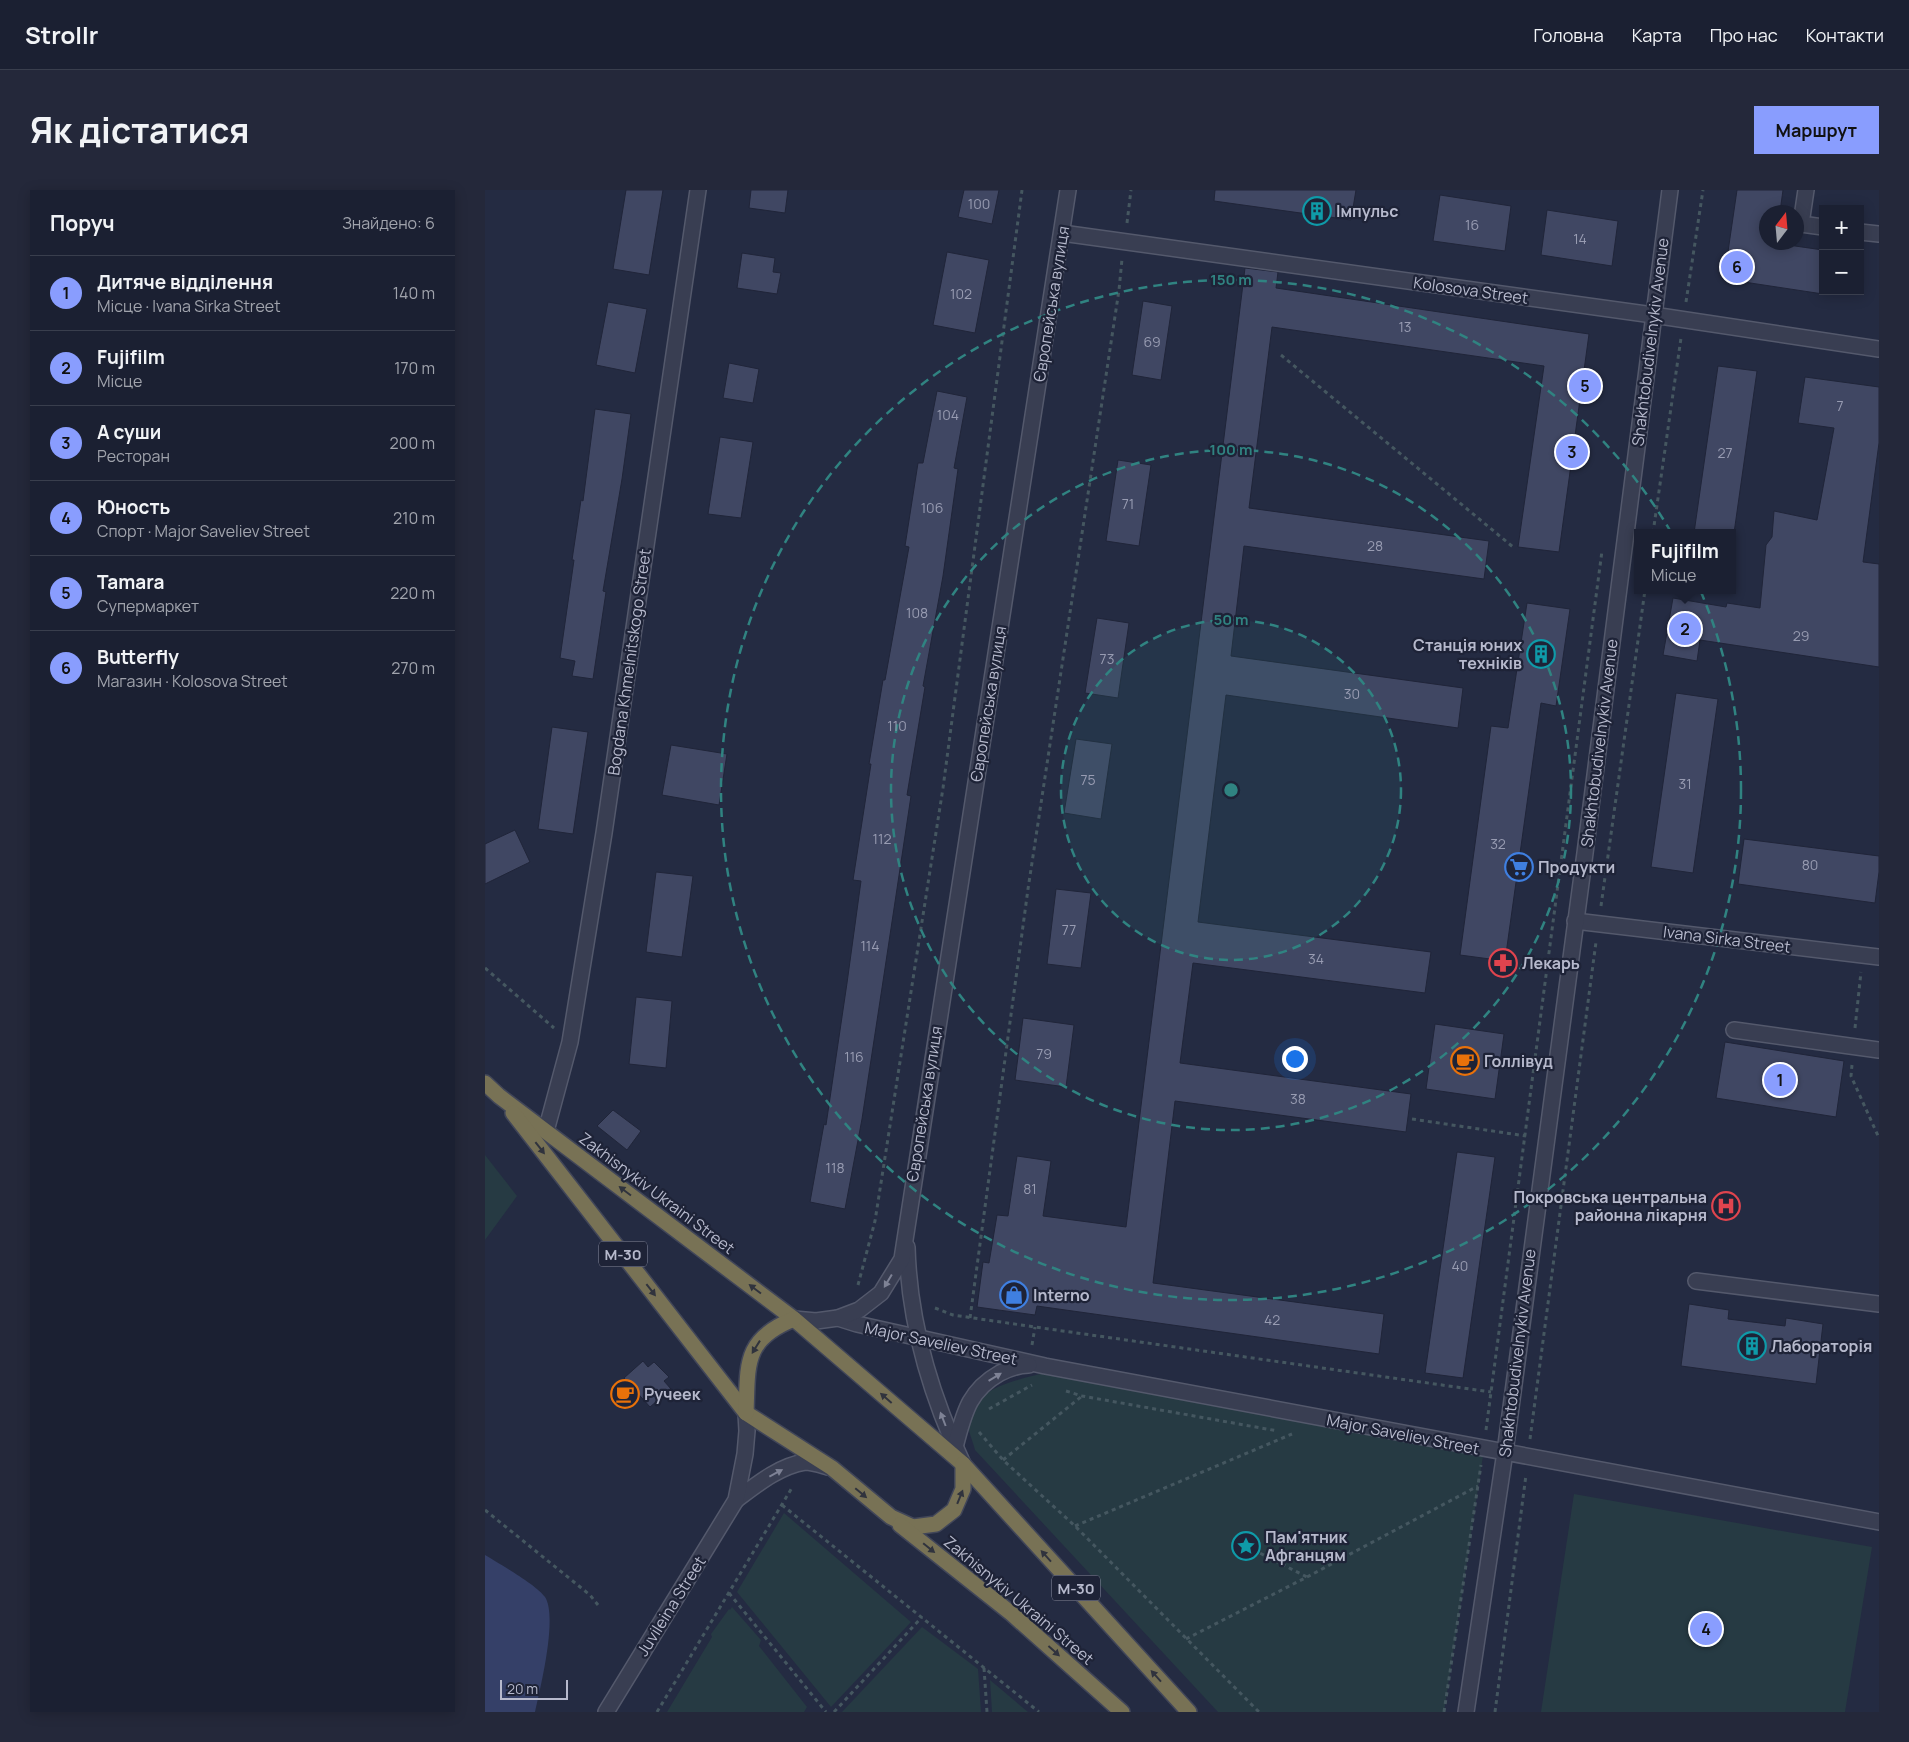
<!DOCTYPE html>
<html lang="uk">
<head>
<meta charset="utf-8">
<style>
	body { margin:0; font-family:Manrope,sans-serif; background:#24283a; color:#f1f3f6 }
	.controls { position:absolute; right:15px; top:15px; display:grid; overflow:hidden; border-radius:0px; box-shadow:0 2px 12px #0003 }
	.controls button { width:45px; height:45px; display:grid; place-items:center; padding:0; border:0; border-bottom:1px solid #393e4d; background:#1b2032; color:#f1f3f6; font:25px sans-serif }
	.compass { position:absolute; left:1274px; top:15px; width:45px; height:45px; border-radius:50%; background:#1b2032; box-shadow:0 2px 12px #0003; rotate:16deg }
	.scale { position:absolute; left:15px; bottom:12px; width:68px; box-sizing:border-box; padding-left:5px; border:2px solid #b6b9cc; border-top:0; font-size:14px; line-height:18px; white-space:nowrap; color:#b6b9cc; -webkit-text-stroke:4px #1e2337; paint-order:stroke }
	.you { position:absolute; left:809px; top:868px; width:18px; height:18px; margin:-12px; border:4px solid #fff; border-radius:50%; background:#1a73e8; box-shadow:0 0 0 8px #1a73e833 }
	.badge { display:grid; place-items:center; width:32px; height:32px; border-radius:50%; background:#899dfe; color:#111; font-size:16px; font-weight:700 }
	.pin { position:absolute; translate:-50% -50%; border:2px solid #fff; box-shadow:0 1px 5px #0006 }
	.popup { position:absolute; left:1149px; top:339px; width:102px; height:65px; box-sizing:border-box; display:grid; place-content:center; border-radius:0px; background:#1b2032; filter:drop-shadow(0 1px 4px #0005); font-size:16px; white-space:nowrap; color:#a0a3ac }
	.popup b { font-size:19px; color:#f1f3f6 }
	.popup::after { content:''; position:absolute; left:50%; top:100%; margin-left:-10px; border:10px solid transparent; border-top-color:#1b2032 }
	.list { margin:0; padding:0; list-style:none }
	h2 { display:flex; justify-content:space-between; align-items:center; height:65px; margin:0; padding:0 20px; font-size:21px }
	h2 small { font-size:16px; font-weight:400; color:#a0a3ac }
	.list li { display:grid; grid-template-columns:32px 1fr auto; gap:15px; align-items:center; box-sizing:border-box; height:75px; padding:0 20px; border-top:1px solid #393e4d }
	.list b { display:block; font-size:19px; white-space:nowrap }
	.list p { margin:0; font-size:16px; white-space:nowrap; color:#a0a3ac }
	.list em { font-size:16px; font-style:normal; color:#a0a3ac }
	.map { position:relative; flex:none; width:1394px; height:1522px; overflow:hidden; border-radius:0px }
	header { display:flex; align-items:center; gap:30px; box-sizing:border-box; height:70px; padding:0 25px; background:#1b2032; border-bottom:1px solid #393e4d }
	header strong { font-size:24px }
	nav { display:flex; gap:28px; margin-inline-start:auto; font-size:18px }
	.intro { display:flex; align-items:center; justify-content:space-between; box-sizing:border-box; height:120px; padding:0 30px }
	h1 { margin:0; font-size:35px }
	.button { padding:12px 22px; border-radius:0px; background:#899dfe; color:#111; font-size:18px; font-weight:700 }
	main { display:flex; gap:30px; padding:0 30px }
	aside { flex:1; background:#1b2032; border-radius:0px; box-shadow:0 2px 12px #0003 }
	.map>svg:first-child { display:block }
	.green { fill:#263a43 }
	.water { fill:#354068 }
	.building { fill:#404763; stroke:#202539 }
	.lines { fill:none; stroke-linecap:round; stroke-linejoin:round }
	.minor-casing { stroke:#54596c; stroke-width:18 }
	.highway-casing { stroke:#414659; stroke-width:18 }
	.path { stroke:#455760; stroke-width:3; stroke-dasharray:4 4; stroke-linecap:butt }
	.minor { stroke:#393e52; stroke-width:15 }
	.highway { stroke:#787255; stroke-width:15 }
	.oneway { fill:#30333d }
	.oneway2 { fill:#7e8295 }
	.ring { fill:none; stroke:#308381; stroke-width:2.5; stroke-dasharray:9 6 }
	.labels { text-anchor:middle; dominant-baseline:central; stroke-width:4.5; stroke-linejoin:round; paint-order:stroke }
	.number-label { font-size:14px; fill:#989cb2 }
	.shield { fill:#1e2337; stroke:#888c9f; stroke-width:1 }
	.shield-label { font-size:15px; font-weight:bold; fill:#b6b9cc }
	.poi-label { font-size:16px; font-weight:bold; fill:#b6b9cc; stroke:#1e2337; text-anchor:start }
	.street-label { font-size:16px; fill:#b6b9cc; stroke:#1e2337 }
	.centre { fill:#308381; stroke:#1e2337; stroke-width:2.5 }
	.ring-label { font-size:15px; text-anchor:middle; font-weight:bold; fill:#308381; stroke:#1e2337; stroke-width:4.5; stroke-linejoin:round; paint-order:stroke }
</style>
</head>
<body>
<header>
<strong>Strollr</strong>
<nav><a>Головна</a><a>Карта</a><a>Про нас</a><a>Контакти</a></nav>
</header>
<div class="intro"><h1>Як дістатися</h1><a class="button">Маршрут</a></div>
<main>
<aside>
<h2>Поруч<small>Знайдено: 6</small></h2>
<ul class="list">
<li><span class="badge">1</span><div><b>Дитяче відділення</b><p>Місце · Ivana Sirka Street</p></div><em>140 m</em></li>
<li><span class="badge">2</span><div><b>Fujifilm</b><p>Місце</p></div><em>170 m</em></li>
<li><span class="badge">3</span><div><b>А суши</b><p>Ресторан</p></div><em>200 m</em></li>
<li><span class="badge">4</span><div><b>Юность</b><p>Спорт · Major Saveliev Street</p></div><em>210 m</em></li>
<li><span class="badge">5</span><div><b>Tamara</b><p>Супермаркет</p></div><em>220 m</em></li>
<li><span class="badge">6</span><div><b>Butterfly</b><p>Магазин · Kolosova Street</p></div><em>270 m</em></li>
</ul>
</aside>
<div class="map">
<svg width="1394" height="1522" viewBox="0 0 1394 1522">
	<rect width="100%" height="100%" fill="#242b42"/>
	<g class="green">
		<polygon points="0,965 32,1006 0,1050"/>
		<path d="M570,1180L999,1259L959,1522H733L490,1260C488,1252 483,1241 483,1233C483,1196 543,1188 570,1180Z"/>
		<polygon points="1089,1304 1387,1357 1360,1522 1056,1522"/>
		<polygon points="299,1323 426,1432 346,1517 252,1402"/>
		<polygon points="247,1417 276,1450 274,1456 322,1517 319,1522 182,1522 227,1447 226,1444 244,1419 245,1420"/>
		<polygon points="437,1437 493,1479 496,1522 357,1522"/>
		<polygon points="505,1490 543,1522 507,1522"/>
	</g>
	<path class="water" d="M0,1365C13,1373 52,1395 60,1407C73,1427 55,1499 50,1522H0Z"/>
	<g class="building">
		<polygon points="141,0 178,0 164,85 128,79"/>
		<polygon points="266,0 303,0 300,23 264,18"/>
		<polygon points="479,0 514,0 507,34 473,27"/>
		<polygon points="730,0 871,0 866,30 729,11"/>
		<polygon points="1252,0 1298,0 1295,22 1282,22 1282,52 1338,60 1338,104 1239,89"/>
		<polygon points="955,5 1026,16 1020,61 948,51"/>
		<polygon points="1062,20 1133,31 1127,76 1056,65"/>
		<polygon points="462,62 504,70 490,143 448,135"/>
		<polygon points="257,63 290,68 288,82 296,83 292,104 252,98"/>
		<polygon points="760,78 793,82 791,98 1104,144 1074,362 1033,357 1059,176 787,137 764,318 1004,351 999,389 759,356 746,466 978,498 973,538 741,505 713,732 946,762 940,803 708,773 695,873 926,904 921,942 690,911 668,1093 899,1124 894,1164 552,1116 550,1125 492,1117 498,1072 504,1073 512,1025 523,1026 532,966 566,971 558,1026 641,1037"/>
		<polygon points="658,111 687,116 676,190 647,185"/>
		<polygon points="123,112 162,119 150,183 111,175"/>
		<polygon points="244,173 274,179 268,213 238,208"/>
		<polygon points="1233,176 1272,181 1249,343 1209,343"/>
		<polygon points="1320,187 1394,197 1394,253 1378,372 1394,374 1394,477 1215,450 1212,471 1178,465 1188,408 1241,417 1242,413 1275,418 1281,355 1287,347 1289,321 1332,330 1349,238 1313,233"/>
		<polygon points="452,201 482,207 469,278 473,279 458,386 438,496 440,497 422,605 426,606 397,798 377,929 360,1019 325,1012 339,934 341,935 362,793 376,691 368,690 386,574 384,574 398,490 400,490 424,357 420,356 433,273 438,273"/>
		<polygon points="110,219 146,224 137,289 118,401 121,402 108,489 87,486 90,471 75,468 89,370 87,370 96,310 98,311"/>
		<polygon points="235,247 268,252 256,328 223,324"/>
		<polygon points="633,270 666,275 654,356 621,351"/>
		<polygon points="1042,413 1085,419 1071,516 1056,513 1020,771 975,765 1006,536 1023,538"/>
		<polygon points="612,428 644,433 633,508 600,503"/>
		<polygon points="1191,503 1233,509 1208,683 1166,677"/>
		<polygon points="67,537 103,542 88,644 53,639"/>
		<polygon points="591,549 627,554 616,629 579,623"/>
		<polygon points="186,555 242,564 234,615 177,605"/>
		<polygon points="30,640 45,672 0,694 0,654"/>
		<polygon points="1259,649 1394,666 1394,682 1390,713 1253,694"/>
		<polygon points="171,682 208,686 197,767 161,762"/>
		<polygon points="571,699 606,703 596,778 562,774"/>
		<polygon points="151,807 187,811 181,878 144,874"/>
		<polygon points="538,828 589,835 581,897 530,890"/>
		<polygon points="950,834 1019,844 1010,909 941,899"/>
		<polygon points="1240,852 1359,871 1351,927 1231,908"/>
		<polygon points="128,920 156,941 142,960 112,936"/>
		<polygon points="972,962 1010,967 978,1188 940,1183"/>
		<polygon points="1204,1114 1244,1120 1243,1129 1300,1136 1301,1128 1338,1134 1331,1194 1196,1176"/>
		<polygon points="158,1171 163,1177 169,1172 184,1187 179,1191 186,1199 165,1217 139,1188"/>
	</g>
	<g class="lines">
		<defs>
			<g id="minor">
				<polyline points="1321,0 1316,34 1338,37"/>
				<polyline points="1375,42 1394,44"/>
				<polyline points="577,43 1168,125 1394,159"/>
				<polyline points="1090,731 1394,767"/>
				<polyline points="1249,840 1394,860"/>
				<polyline points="61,941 85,852 119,643 213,0"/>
				<path d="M422,1057C424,1133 446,1206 478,1274"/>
				<polyline points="1211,1091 1394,1114"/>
				<polyline points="353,1128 372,1134 560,1176 1394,1332"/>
				<polyline points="309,1129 331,1131 353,1128 374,1120 396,1103 417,1069 583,0"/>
				<path d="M470,1257C479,1224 483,1201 515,1183C523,1179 535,1175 544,1175"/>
				<path d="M251,1310C271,1295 294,1276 320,1272C327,1272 336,1275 343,1277"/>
				<polyline points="121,1522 251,1310 260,1264 262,1241 261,1223"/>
				<polyline points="981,1522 1020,1262 1100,663 1185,0"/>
			</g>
			<g id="highway">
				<polyline points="0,893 14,906 309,1129 478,1274 704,1522"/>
				<polyline points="28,923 261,1223 347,1278 406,1327 428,1337 451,1334 469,1320 478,1299 478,1274"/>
				<path d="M261,1223C263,1175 258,1149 309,1129"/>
				<polyline points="415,1335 527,1424 637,1522"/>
			</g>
		</defs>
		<use href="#minor" class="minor-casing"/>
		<use href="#highway" class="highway-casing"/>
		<g class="path">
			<polyline points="642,33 646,0"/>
			<polyline points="1201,112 1218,0"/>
			<polyline points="796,165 1028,357"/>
			<polyline points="1168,343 1196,148"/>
			<polyline points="1116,716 1160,400"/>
			<polyline points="0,778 69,838"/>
			<polyline points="1370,838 1376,782"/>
			<polyline points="1367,875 1366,886 1394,948"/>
			<polyline points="927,929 1041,946"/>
			<polyline points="373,1095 390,1031 458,598 537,0"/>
			<polyline points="450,1118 468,1125 550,1137 1006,1202"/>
			<polyline points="485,1128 543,699 634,100 637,69"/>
			<polyline points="547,1155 550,1137"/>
			<polyline points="581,1201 597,1206 793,1241"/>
			<polyline points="504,1219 547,1195"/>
			<polyline points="1001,1240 1117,361"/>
			<polyline points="494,1242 518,1270 590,1336 774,1522"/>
			<polyline points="1045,1249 1111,752"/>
			<polyline points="518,1270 597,1206"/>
			<polyline points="297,1315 554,1522"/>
			<polyline points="0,1320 105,1405 113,1415"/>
			<polyline points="590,1336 807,1244"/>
			<polyline points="761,1356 822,1387"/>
			<polyline points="244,1403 341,1522"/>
			<polyline points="701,1449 822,1387 993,1296"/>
			<polyline points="499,1478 502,1522"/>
			<polyline points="172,1522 308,1296"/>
			<polyline points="349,1522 437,1427"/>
			<polyline points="959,1522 996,1275"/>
			<polyline points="1010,1522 1041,1285"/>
		</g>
		<use href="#minor" class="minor"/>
		<use href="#highway" class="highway"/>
	</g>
	<defs><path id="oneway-solid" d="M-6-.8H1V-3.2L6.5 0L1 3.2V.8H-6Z" transform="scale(1.25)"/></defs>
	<g class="oneway">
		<use href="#oneway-solid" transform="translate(55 958) rotate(52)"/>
		<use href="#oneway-solid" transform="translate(140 1001) rotate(-143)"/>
		<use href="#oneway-solid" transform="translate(270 1099) rotate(-143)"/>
		<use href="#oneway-solid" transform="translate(166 1100) rotate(52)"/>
		<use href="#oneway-solid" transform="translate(271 1157) rotate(122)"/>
		<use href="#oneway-solid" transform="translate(401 1208) rotate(-139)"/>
		<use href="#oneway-solid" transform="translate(376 1303) rotate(40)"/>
		<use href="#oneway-solid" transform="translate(475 1307) rotate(-68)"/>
		<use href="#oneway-solid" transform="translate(444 1358) rotate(39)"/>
		<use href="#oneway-solid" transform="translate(561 1366) rotate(-132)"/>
		<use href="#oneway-solid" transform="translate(569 1461) rotate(42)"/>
		<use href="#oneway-solid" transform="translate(671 1486) rotate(-132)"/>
	</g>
	<g class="oneway2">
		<use href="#oneway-solid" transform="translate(403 1091) rotate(121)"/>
		<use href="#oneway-solid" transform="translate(510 1187) rotate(-31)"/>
		<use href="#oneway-solid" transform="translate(458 1229) rotate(-111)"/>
		<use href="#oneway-solid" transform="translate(291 1283) rotate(-28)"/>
	</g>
	<circle cx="746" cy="600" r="170" fill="#308381" fill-opacity=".12"/>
	<g class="ring">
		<circle cx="746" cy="600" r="170"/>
		<circle cx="746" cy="600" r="340"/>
		<circle cx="746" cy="600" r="510"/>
	</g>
	<defs>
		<symbol id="building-ring" viewBox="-11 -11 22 22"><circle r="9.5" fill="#1e2337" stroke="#0f9aa8" stroke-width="1.5"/><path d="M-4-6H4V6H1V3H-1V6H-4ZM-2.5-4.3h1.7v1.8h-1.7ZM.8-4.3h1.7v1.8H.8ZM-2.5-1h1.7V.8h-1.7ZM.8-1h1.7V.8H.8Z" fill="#0f9aa8"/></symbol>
		<symbol id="supermarket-ring" viewBox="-11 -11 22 22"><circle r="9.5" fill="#1e2337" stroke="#3f7fe0" stroke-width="1.5"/><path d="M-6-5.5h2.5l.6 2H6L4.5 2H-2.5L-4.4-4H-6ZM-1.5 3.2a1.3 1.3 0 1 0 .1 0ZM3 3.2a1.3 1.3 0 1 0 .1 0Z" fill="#3f7fe0"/></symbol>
		<symbol id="pharmacy-ring" viewBox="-11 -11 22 22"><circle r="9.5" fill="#1e2337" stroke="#e0444e" stroke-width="1.5"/><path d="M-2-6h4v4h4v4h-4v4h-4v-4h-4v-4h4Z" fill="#e0444e"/></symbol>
		<symbol id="cafe-ring" viewBox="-11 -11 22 22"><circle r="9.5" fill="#1e2337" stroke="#e8710a" stroke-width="1.5"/><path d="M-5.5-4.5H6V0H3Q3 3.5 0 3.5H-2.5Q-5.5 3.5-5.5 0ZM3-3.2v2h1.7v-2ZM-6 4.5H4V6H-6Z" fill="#e8710a"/></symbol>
		<symbol id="hospital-ring" viewBox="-11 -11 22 22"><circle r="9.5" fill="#1e2337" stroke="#e0444e" stroke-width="1.5"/><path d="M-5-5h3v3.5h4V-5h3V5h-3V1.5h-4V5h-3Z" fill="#e0444e"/></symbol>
		<symbol id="shop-ring" viewBox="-11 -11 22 22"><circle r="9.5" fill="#1e2337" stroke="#3f7fe0" stroke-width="1.5"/><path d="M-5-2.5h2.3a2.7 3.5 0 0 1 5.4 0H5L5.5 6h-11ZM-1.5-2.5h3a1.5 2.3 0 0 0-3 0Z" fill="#3f7fe0"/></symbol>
		<symbol id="sight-ring" viewBox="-11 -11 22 22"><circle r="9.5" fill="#1e2337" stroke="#0f9aa8" stroke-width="1.5"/><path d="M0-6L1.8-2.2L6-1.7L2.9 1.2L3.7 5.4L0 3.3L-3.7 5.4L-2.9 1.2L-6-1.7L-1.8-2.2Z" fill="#0f9aa8"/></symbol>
	</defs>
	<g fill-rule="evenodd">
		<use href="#building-ring" x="816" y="5" width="32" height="32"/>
		<use href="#building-ring" x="1040" y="448" width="32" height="32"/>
		<use href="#supermarket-ring" x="1018" y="661" width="32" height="32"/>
		<use href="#pharmacy-ring" x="1002" y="757" width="32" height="32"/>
		<use href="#cafe-ring" x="964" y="855" width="32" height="32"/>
		<use href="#hospital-ring" x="1225" y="1000" width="32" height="32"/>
		<use href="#shop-ring" x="513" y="1089" width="32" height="32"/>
		<use href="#building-ring" x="1251" y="1140" width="32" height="32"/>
		<use href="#cafe-ring" x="124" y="1188" width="32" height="32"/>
		<use href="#sight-ring" x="745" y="1340" width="32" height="32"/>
	</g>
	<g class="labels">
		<g class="number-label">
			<text x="494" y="13">100</text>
			<text x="987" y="34">16</text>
			<text x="1095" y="48">14</text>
			<text x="476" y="103">102</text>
			<text x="920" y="136">13</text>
			<text x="667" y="151">69</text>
			<text x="1355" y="215">7</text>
			<text x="463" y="224">104</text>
			<text x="1240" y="262">27</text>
			<text x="643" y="313">71</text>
			<text x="447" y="317">106</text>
			<text x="890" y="355">28</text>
			<text x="432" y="422">108</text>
			<text x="1316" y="445">29</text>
			<text x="622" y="468">73</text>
			<text x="867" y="503">30</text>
			<text x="412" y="535">110</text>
			<text x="603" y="589">75</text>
			<text x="1200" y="593">31</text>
			<text x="397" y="648">112</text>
			<text x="1013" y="653">32</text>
			<text x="1325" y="674">80</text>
			<text x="584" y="739">77</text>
			<text x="385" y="755">114</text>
			<text x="831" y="768">34</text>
			<text x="559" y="863">79</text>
			<text x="369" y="866">116</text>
			<text x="813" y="908">38</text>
			<text x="350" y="977">118</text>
			<text x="545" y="998">81</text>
			<text x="975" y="1075">40</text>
			<text x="787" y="1129">42</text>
		</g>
		<g class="shield">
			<rect x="114" y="1051.5" width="48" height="25" rx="4"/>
			<rect x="567" y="1385.5" width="48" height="25" rx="4"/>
		</g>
		<g class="shield-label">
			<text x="138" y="1064">М-30</text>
			<text x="591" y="1398">М-30</text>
		</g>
		<g class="poi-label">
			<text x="851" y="21">Імпульс</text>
			<text x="1037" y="455" text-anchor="end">Станція юних<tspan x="1037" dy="18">техніків</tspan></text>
			<text x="1053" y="677">Продукти</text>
			<text x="1037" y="773">Лекарь</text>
			<text x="999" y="871">Голлівуд</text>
			<text x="1222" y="1007" text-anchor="end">Покровська центральна<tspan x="1222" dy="18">районна лікарня</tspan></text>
			<text x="548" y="1105">Interno</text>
			<text x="1286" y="1156">Лабораторія</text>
			<text x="159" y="1204">Ручеек</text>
			<text x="780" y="1347">Пам'ятник<tspan x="780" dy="18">Афганцям</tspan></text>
		</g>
		<g class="street-label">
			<text transform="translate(986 100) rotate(8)">Kolosova Street</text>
			<text transform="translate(566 114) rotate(-81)">Європейська вулиця</text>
			<text transform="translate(1165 152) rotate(-83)">Shakhtobudivelnykiv Avenue</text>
			<text transform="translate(144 472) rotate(-82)">Bogdana Khmelnitskogo Street</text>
			<text transform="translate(503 514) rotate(-81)">Європейська вулиця</text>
			<text transform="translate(1114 553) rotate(-83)">Shakhtobudivelnykiv Avenue</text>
			<text transform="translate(1242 749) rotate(7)">Ivana Sirka Street</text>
			<text transform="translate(439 914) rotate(-81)">Європейська вулиця</text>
			<text transform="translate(172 1003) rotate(37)">Zakhisnykiv Ukraini Street</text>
			<text transform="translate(456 1153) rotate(12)">Major Saveliev Street</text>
			<text transform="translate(1032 1163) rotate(-83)">Shakhtobudivelnykiv Avenue</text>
			<text transform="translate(918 1244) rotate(11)">Major Saveliev Street</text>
			<text transform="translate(534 1410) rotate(40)">Zakhisnykiv Ukraini Street</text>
			<text transform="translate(186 1416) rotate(-58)">Juvileina Street</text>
		</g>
	</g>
	<circle cx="746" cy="600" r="8" class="centre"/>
	<g class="ring-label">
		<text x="746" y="95">150 m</text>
		<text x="746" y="265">100 m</text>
		<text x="746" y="435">50 m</text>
	</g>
</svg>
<div class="controls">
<button>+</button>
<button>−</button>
</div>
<svg class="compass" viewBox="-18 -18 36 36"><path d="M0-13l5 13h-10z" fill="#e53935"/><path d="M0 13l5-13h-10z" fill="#a0a3ac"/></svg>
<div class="scale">20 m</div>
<div class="you"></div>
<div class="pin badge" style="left:1295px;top:890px">1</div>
<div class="pin badge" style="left:1200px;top:439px">2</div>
<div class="popup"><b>Fujifilm</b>Місце</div>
<div class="pin badge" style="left:1087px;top:262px">3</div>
<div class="pin badge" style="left:1221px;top:1439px">4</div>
<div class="pin badge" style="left:1100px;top:196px">5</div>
<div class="pin badge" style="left:1252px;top:77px">6</div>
</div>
</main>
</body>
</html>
